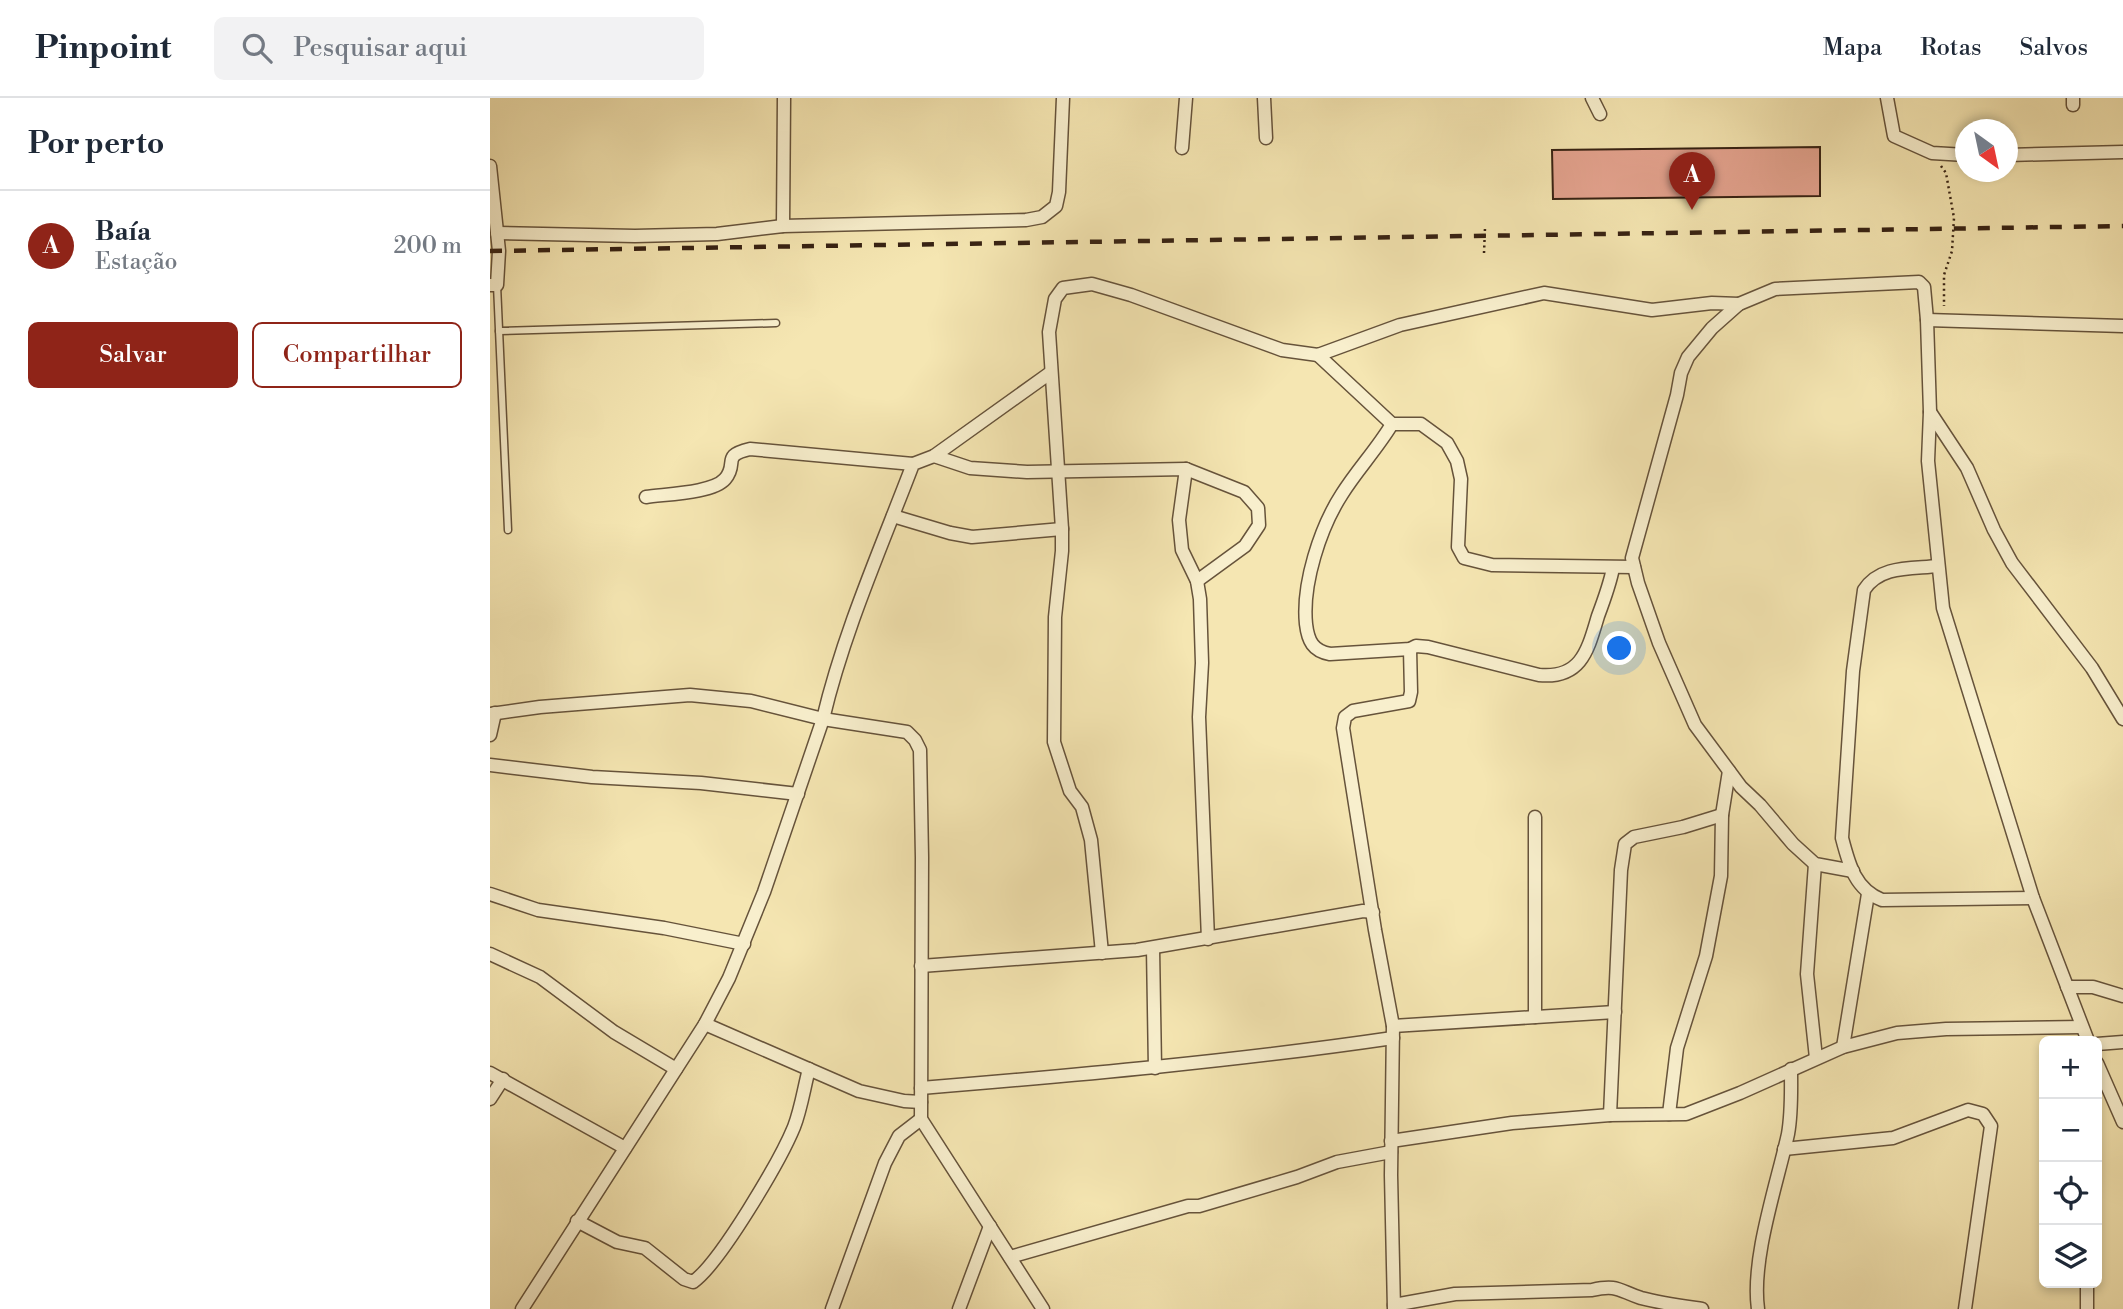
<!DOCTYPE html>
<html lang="pt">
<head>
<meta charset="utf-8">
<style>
	body { margin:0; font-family:"Libre Bodoni",serif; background:#f2f2f3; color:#1f2937 }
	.controls { position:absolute; right:21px; bottom:21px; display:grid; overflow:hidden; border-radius:10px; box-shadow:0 4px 10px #0003 }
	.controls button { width:63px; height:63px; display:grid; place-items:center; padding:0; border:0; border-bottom:2px solid #e0e1e3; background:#fff; color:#1f2937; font:35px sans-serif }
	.compass { position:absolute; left:1465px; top:21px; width:63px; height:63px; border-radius:50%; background:#fff; box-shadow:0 4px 10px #0003; rotate:147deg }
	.you { position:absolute; left:1130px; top:551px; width:24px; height:24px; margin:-18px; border:5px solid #fff; border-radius:50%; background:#1a73e8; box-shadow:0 0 0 10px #1a73e833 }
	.badge { display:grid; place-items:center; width:46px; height:46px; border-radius:50%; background:#8f2418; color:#fff; font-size:23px; font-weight:700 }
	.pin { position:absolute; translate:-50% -58px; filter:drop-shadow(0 2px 4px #0008) }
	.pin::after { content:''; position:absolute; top:37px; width:24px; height:21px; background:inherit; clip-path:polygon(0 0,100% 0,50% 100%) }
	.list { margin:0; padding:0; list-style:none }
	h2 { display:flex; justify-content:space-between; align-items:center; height:91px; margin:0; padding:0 28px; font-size:30px }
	h2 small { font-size:23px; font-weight:400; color:#747a83 }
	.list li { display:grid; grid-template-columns:46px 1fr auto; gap:21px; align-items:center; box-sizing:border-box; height:112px; padding:0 28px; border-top:2px solid #e0e1e3 }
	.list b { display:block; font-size:26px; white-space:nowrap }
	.list p { margin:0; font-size:23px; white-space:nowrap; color:#747a83 }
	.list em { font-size:23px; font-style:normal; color:#747a83 }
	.actions { display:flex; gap:14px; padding:21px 28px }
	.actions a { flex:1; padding:16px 0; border:2px solid #8f2418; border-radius:10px; text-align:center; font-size:24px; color:#8f2418 }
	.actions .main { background:#8f2418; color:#fff }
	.icon { flex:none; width:38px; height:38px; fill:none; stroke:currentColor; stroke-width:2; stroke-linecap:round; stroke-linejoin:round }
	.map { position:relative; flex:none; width:1633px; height:1211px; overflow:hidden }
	header { display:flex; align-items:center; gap:42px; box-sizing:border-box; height:98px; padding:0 35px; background:#fff; border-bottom:2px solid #e0e1e3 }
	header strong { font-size:33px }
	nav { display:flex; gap:38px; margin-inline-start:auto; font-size:24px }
	.search { width:490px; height:63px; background:#f2f2f3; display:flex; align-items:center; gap:18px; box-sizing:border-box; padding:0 24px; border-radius:10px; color:#747a83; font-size:26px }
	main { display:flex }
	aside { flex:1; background:#fff }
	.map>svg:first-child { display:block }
	.building { fill:#e4a38f; stroke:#372213; stroke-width:2 }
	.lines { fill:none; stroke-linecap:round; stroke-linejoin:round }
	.lane-casing { stroke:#66533b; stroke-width:9 }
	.street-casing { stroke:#66533b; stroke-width:15 }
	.path { stroke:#372213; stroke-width:2.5; stroke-dasharray:2 3.5; stroke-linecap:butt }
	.lane { stroke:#f8efcd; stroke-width:6 }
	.street { stroke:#f8efcd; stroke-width:12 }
	.rail { stroke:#372213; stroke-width:4.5; stroke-dasharray:12 12; stroke-linecap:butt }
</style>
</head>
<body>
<header>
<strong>Pinpoint</strong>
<div class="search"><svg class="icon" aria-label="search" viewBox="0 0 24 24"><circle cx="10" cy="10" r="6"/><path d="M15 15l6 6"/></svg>Pesquisar aqui</div>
<nav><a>Mapa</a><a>Rotas</a><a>Salvos</a></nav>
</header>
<main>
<aside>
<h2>Por perto<small></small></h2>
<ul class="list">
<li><span class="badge">A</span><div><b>Baía</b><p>Estação</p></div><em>200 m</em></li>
</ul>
<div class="actions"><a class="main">Salvar</a><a>Compartilhar</a></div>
</aside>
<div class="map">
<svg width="1633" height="1211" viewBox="0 0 1633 1211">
	<rect width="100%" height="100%" fill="#f5e6b2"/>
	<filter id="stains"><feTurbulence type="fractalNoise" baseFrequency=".00286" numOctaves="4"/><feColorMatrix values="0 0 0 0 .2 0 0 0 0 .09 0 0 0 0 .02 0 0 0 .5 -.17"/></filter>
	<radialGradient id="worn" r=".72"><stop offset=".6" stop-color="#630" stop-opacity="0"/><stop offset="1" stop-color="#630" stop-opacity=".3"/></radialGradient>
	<polygon class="building" points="1330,49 1330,98 1063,101 1062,52"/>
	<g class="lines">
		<defs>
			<g id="lane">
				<polyline points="7,187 18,432"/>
				<polyline points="9,233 286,225"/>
			</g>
			<g id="street">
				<polyline points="774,0 776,40"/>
				<polyline points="1102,0 1110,16"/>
				<polyline points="1397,0 1404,38 1442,55 1476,57"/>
				<polyline points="1583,0 1583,7"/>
				<polyline points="692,50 696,0"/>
				<polyline points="1518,57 1633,54"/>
				<polyline points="0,68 9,153 7,187 0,187"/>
				<polyline points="293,128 294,0"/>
				<polyline points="7,135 145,138 227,136 293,128 536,122 552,119 566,108 569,94 573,0"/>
				<polyline points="1437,222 1633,228"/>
				<polyline points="828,257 902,326 931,326 957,345 967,363 971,381 968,449 974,460 1002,467 1144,469"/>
				<polyline points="1440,314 1477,370 1504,432 1522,465 1602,570 1633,621"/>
				<path d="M902,326C887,351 867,372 852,396C830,430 812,486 816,526C818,543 823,553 840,556L920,551L926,548L938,549L1049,577C1092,581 1098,551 1108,518C1114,502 1120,486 1123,470"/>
				<polyline points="444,358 480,370 537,374 696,371 754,394 768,410 769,427 755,448 707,483"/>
				<polyline points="696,371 689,422 692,452 707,483 710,501 712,565 709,619 718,841"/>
				<path d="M156,399C176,396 223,395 235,381C249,365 230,358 260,351L423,366"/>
				<polyline points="403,418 460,435 482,439 572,431"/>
				<path d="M1448,468C1422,471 1390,467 1374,492L1363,573L1352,740C1359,767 1365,791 1392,802L1543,800"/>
				<polyline points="0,616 50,609 200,597 261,603 333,621 417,634 425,642 430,652 432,759 431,1021 553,1211"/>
				<polyline points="0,637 5,615"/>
				<polyline points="0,667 102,679 211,685 308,696"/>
				<polyline points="1325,766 1317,876 1326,960"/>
				<polyline points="1363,773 1325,766 1303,746 1270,707 1251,689 1205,627 1169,545 1148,485 1142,460 1187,297 1191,275 1198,259 1222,230 1249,206 1285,191 1429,184 1434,189 1437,222 1440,314 1438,363 1453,510 1543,800 1598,943"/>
				<polyline points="0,796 48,812 174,830 254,846"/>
				<polyline points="663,850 665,970"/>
				<polyline points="612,855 601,742 592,709 580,693 564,644 565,519 572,453 572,431 559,234 565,201 573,190 602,186 641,197 792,252 828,257 910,227 1054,195 1162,212 1222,205 1249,206"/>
				<polyline points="0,856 50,879 124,934 186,971"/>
				<polyline points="431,868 647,852 873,813 883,814"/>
				<polyline points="1577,889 1603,889 1633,898"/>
				<polyline points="1045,919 1045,719"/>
				<polyline points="215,926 369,993 414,1003 431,1004"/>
				<polyline points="903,928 1125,914"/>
				<polyline points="1607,946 1633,944"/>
				<polyline points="1353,949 1378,796"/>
				<polyline points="1607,965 1633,1024"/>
				<polyline points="0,975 135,1050"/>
				<path d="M431,990C589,977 746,963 903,940"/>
				<polyline points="0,1001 13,981"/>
				<polyline points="1179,1016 1187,950 1216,858 1231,778 1232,717 1239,673"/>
				<polyline points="1120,1017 1131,772 1135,746 1144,739 1193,729 1232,717"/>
				<polyline points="901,1043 1022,1025 1120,1017 1196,1016 1250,995 1353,949 1407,935 1456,931 1592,929"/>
				<polyline points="1294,1051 1403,1040 1478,1012 1493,1016 1501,1028 1475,1211"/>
				<path d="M87,1123L127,1144L155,1150L194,1181L203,1184C230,1165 290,1063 304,1029C311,1011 314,990 319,971"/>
				<polyline points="520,1159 698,1108 709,1108 807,1079 847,1064 901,1054"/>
				<polyline points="1597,1185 1597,1211"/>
				<path d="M904,1207L965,1196L1102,1192C1128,1186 1129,1193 1151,1200C1170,1205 1192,1208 1212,1211"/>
				<path d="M32,1211L215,926L239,880L274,794L333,621C354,533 391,450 423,366L444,358L560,275"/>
				<polyline points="342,1211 395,1065 409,1038 431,1021"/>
				<polyline points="469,1211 500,1128"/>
				<polyline points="904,1211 901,1077 903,928 885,832 853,630 855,619 863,613 919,603 921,594 920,551"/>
				<path d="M1268,1211C1261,1161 1287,1086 1298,1036C1302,1014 1301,992 1301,971"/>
			</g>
		</defs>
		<use href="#lane" class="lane-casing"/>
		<use href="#street" class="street-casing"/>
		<g class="path">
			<polyline points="1451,68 1456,75 1464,120 1462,153 1454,177 1454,208"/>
			<polyline points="994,155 995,130"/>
		</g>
		<use href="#lane" class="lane"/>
		<use href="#street" class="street"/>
		<polyline class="rail" points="0,153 1633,128"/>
	</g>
	<rect width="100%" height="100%" filter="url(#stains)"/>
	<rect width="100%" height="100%" fill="url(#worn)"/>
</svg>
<div class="controls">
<button>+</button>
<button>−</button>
<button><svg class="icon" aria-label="locate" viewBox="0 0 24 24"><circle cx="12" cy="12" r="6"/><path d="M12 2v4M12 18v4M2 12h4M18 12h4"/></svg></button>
<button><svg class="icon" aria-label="layers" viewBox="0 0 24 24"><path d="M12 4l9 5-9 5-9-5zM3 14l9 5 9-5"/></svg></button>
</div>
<svg class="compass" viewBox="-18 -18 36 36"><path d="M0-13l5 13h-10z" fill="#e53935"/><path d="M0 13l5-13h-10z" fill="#747a83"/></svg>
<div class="you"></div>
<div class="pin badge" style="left:1202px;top:112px">A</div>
</div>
</main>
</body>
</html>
